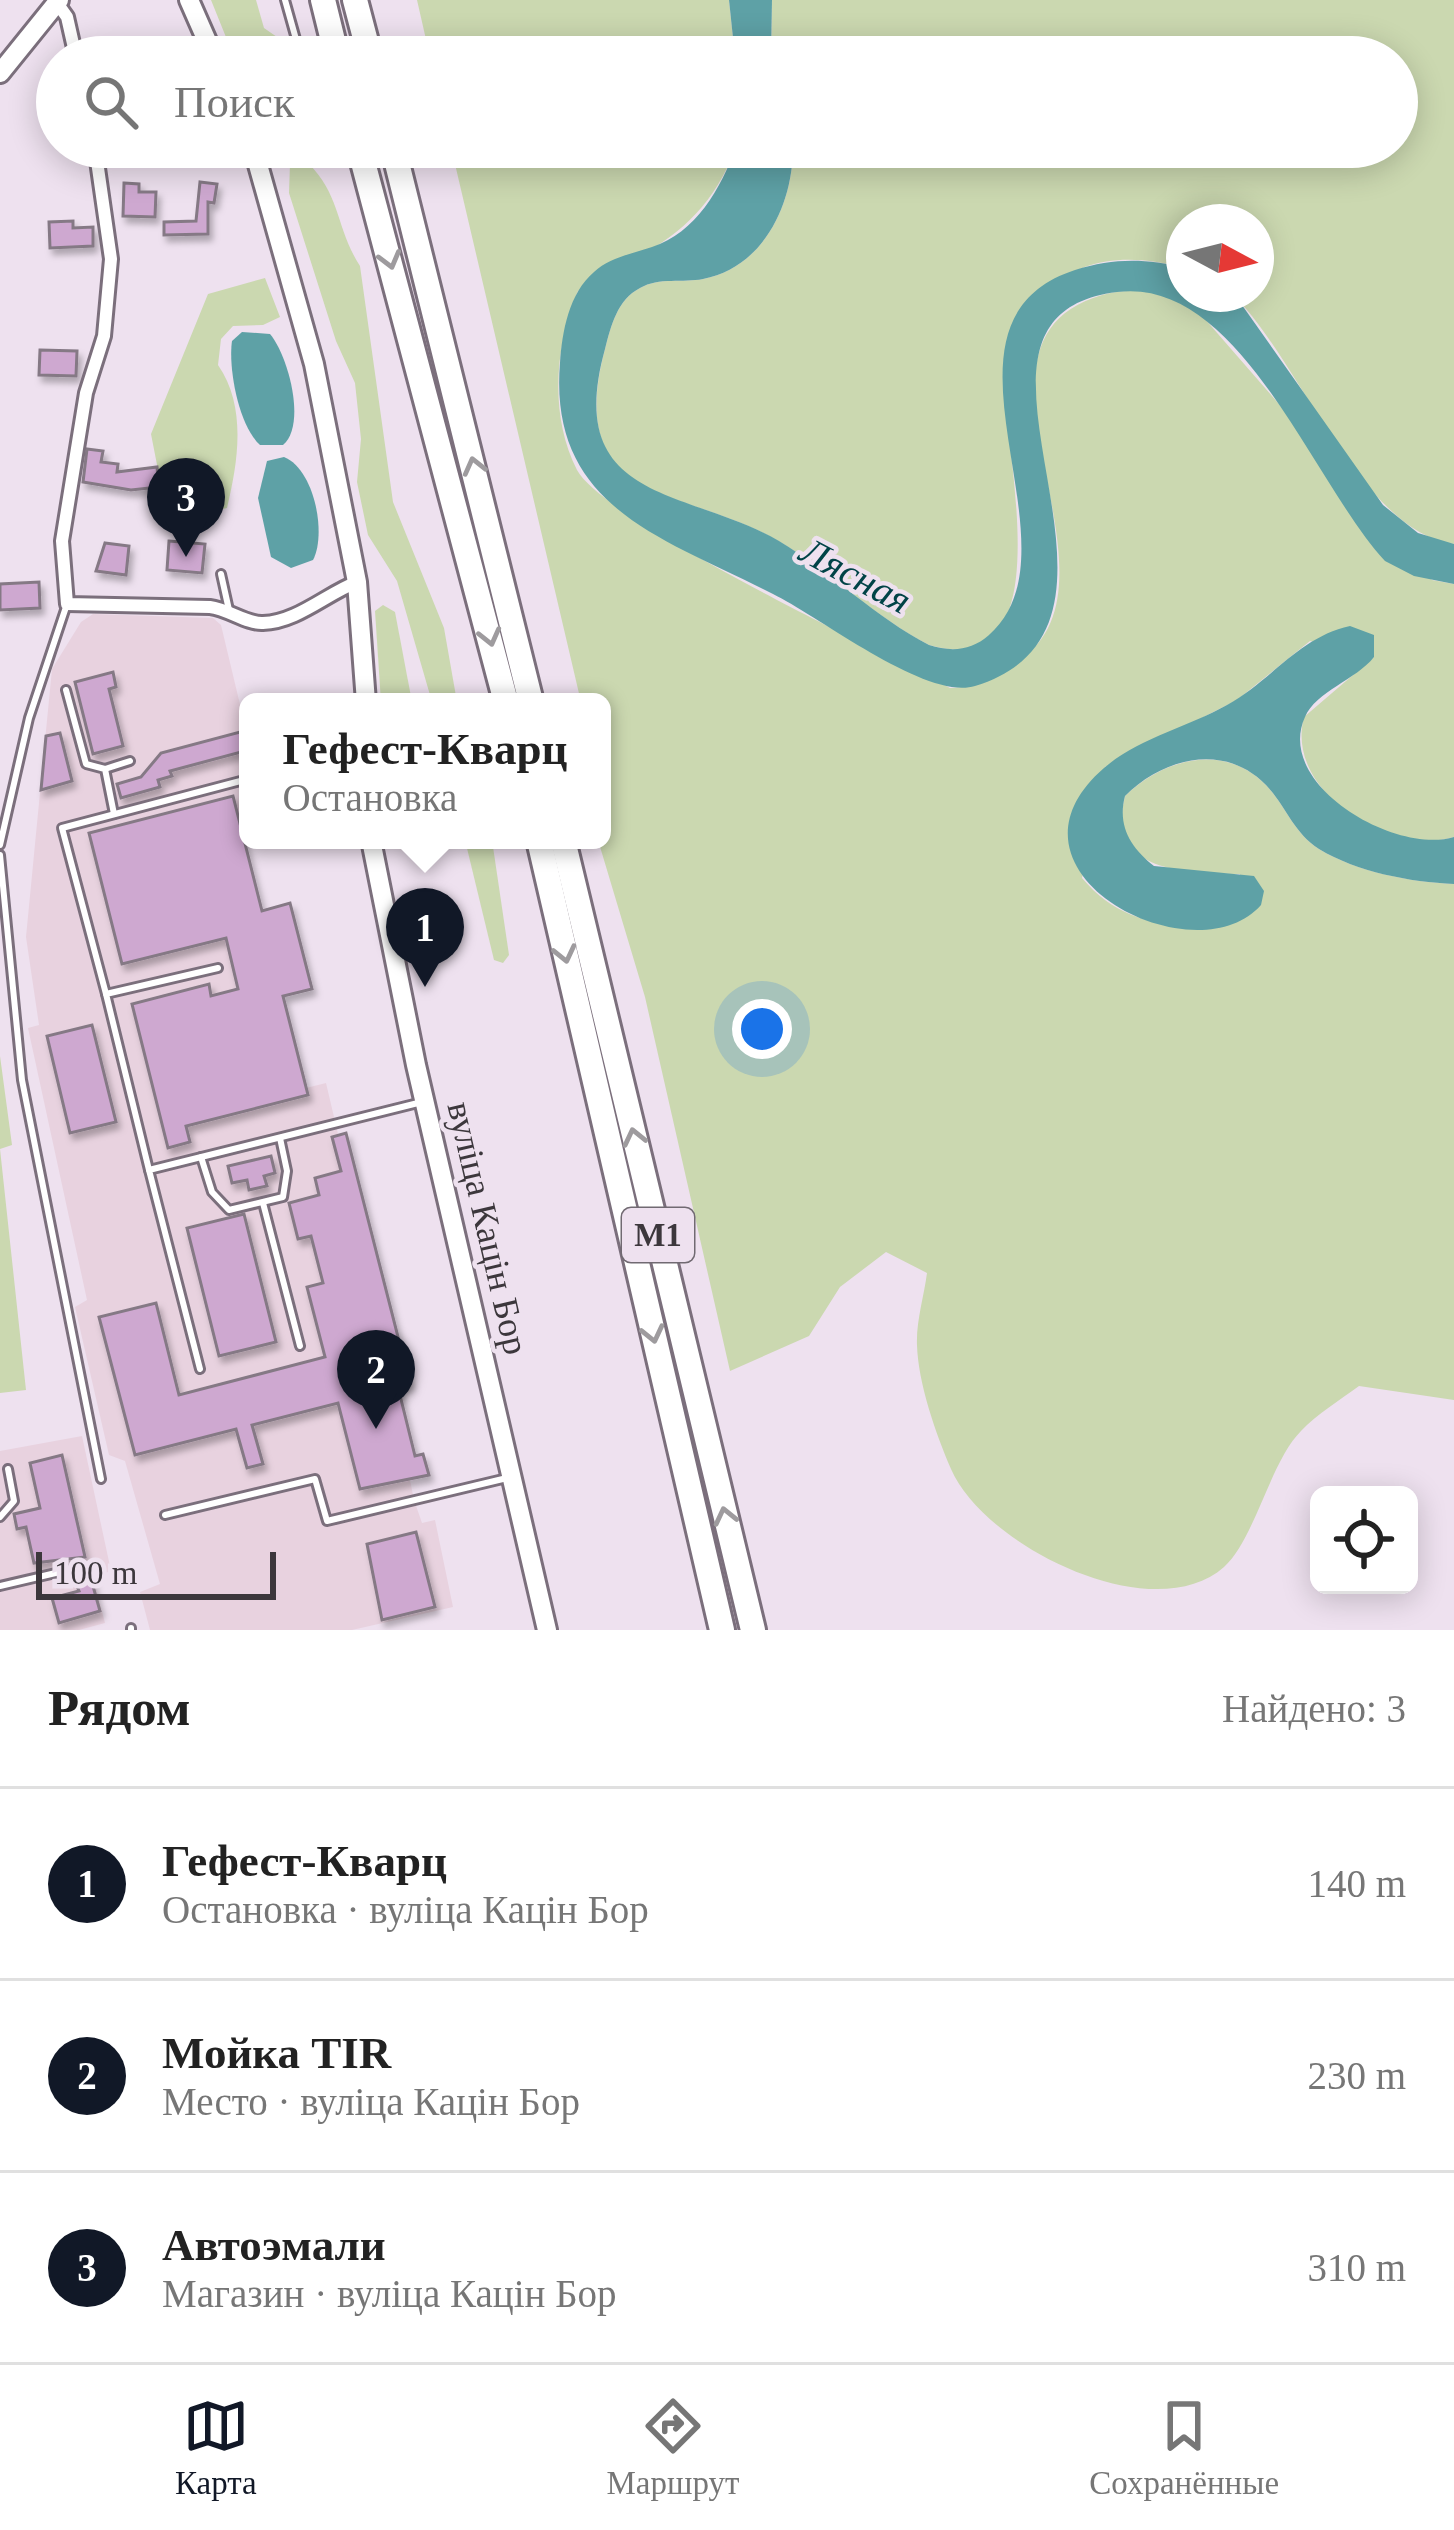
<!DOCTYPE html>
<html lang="ru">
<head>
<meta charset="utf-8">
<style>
	body { margin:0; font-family:"Times New Roman",serif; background:#f2f2f2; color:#222 }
	.controls { position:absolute; right:36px; bottom:36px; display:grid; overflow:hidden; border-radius:18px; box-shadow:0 6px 30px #0003 }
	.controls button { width:108px; height:108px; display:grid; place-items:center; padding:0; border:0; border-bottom:3px solid #e0e0e0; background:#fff; color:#222; font:60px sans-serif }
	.compass { position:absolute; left:1166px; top:204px; width:108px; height:108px; border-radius:50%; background:#fff; box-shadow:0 6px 30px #0003; rotate:97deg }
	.scale { position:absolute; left:36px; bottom:30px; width:240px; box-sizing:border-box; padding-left:12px; border:6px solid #3c373c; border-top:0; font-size:33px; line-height:42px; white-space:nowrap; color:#3c373c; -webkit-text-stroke:9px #eee1ef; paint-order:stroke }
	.you { position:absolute; left:762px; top:1029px; width:42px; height:42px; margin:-30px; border:9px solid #fff; border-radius:50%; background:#1a73e8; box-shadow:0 0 0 18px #1a73e833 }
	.badge { display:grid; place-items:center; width:78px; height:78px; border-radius:50%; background:#111827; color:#fff; font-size:39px; font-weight:700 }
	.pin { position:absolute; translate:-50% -99px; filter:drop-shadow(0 3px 6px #0008) }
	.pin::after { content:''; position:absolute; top:63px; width:42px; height:36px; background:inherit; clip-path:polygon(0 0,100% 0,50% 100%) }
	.popup { position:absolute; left:239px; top:693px; width:372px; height:156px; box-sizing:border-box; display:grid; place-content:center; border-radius:18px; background:#fff; filter:drop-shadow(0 3px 9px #0005); font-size:39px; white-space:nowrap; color:#767676 }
	.popup b { font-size:45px; color:#222 }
	.popup::after { content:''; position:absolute; left:50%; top:100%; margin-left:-24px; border:24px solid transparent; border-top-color:#fff }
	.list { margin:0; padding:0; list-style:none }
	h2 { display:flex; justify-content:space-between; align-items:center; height:156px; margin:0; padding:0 48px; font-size:51px }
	h2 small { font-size:39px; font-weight:400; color:#767676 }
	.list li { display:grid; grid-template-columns:78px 1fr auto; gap:36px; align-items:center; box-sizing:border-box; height:192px; padding:0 48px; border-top:3px solid #e0e0e0 }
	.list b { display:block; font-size:45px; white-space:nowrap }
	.list p { margin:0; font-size:39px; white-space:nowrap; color:#767676 }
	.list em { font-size:39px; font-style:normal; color:#767676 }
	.icon { flex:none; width:66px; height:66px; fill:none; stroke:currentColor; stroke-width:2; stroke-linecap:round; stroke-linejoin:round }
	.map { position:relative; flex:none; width:1454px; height:1630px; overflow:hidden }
	.search { position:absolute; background:#fff; box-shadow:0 6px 30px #0003; left:36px; right:36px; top:36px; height:132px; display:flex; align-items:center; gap:30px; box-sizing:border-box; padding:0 42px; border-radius:66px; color:#767676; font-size:45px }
	.sheet { height:732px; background:#fff }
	nav { display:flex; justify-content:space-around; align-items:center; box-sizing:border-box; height:168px; border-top:3px solid #e0e0e0; background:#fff; font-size:33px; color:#767676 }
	nav a { display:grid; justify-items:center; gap:6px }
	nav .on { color:#111827 }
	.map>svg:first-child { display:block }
	.industrial { fill:#e8d2df }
	.green { fill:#cbd8b0 }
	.water { fill:#5ea1a6 }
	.building { fill:#cea8d0; stroke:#857985; stroke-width:3; filter:url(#shadow) }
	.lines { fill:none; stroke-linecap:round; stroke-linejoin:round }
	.lane-casing { stroke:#7b6f7c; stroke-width:12 }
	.street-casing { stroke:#7b6f7c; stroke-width:18 }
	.secondary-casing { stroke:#7b6f7c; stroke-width:24 }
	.highway-casing { stroke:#7b6f7c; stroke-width:30 }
	.lane { stroke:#fff; stroke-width:6 }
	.street { stroke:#fff; stroke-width:12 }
	.secondary { stroke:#fff; stroke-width:18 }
	.highway { stroke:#fff; stroke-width:24 }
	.oneway { stroke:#9e9b9e }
	.labels { text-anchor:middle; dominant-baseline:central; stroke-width:9; stroke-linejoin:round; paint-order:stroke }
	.shield { fill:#eee1ef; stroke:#716a72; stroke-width:3 }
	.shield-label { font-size:33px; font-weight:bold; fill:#3c373c }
	.street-label { font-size:36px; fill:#3c373c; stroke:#eee1ef }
	.water-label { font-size:39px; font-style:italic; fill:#004347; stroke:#eee1ef }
</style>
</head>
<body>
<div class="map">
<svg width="1454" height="1630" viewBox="0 0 1454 1630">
	<defs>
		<filter id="shadow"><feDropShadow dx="3.5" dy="6" stdDeviation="3" flood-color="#0004"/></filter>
	</defs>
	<rect width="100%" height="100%" fill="#eee1ef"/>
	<g class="industrial">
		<polygon points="93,614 213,618 221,625 248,738 248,811 238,814 306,1088 326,1083 338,1134 346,1133 410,1384 398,1388 415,1456 423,1454 429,1475 410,1480 414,1500 422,1523 435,1520 453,1607 352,1630 150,1630 140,1592 160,1584 125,1461 109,1455 75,1307 87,1300 28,1028 39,1025 26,937 52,669 81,622"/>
		<polygon points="82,1436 111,1571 93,1577 105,1623 79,1630 0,1630 0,1451"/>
	</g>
	<g class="green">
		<polygon points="211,0 256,0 264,28 277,37 288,57 234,57"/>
		<polygon points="417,0 729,0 735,57 430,57"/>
		<path d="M772,0H1454V544C1361,533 1298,356 1232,294H1256V222H1184V268C1137,255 1082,254 1048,292C1032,310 1010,327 1005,351C992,414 1077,688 929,645C872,616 827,567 771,537C679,487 564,503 605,349C611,326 617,300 640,288C659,277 683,283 703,279C764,267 793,204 793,147H1397V57H771Z"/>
		<path d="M451,147H736C705,230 651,250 578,291C555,345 549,415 577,470C604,521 882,652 950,688C977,687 994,677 1017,662C1138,584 946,351 1093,298C1130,284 1165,291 1198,311L1432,580L1454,584V837C1390,857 1284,791 1304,717L1374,657L1310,641L1237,700L1105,767L1082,878C1125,929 1180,930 1241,919L1240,874C1189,873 1105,874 1125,796C1163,759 1224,742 1266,785C1286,806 1293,832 1319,849C1357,872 1411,882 1454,884V1400L1359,1386C1340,1400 1317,1414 1301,1431C1270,1462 1255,1539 1224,1567C1153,1630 984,1546 951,1469C936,1434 918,1383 917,1345C916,1322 924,1296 927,1273L886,1252L840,1287L809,1336L730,1371L645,997L598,840H602V702H581Z"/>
		<path d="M290,164H309C341,196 336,229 360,266L393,502L444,628L457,702H432L397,581L368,535L357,482L361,439L355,383L336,341L289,193Z"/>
		<path d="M265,278L280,317L263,325L233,326L221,339L218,365C247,407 238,462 227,508L168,521L151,434L208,294Z"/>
		<polygon points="383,605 395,612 412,702 381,702 375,611"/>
		<polygon points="465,840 492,840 509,955 503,963 494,960"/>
		<polygon points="0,1056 12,1145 0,1149 26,1390 0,1393"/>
	</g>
	<g class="water">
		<polygon points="729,0 772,0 771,57 735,57"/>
		<path d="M736,147H793C793,204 764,267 703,279C683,283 659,277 640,288C617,300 611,326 605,349C562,504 688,488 779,541C831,572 875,617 929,645C951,652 971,651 989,635C1088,548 913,323 1075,270C1113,258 1146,258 1184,268V294L1237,298L1383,505L1418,533L1454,544V584L1414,576L1385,561C1313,484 1240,276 1117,292C916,317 1178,623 975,686C927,701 820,617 773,594C665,538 548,509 560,363C562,332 569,293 594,272C610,257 632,254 652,247C696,233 721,188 736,147Z"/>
		<path d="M242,332L270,334C288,355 307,425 283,445H260C239,426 228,369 232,341Z"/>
		<path d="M284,457C314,469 327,533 313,560L291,568L271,557L258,498L267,461Z"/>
		<path d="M1350,626L1374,635V657C1356,680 1316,691 1305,717C1274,785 1396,855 1454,837V884C1410,882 1357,872 1319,849C1293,832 1286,806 1266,785C1224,742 1163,758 1125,796C1117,826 1131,848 1154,866L1254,876L1264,891L1261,905C1195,980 984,872 1104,768C1139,738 1188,727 1227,705C1271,681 1299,637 1350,626Z"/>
	</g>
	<g class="building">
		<polygon points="200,182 217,184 214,203 208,202 208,234 164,235 164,222 196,221"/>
		<polygon points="124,183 139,184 139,192 156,192 155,217 123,216"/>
		<polygon points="73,221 73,228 93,227 93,246 50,248 49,222"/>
		<polygon points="40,350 77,351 76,376 39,375"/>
		<polygon points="87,449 103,451 101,462 118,464 117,472 157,467 159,487 131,490 83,482"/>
		<polygon points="169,541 205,544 202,573 167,570"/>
		<polygon points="105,543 129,546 126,575 96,571"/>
		<polygon points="39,582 40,608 0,610 0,584"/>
		<polygon points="113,672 116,687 109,689 123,746 93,754 75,682"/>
		<polygon points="240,732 245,751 170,771 172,776 158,780 160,787 121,798 117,784 141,777 161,753"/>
		<polygon points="60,733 72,781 41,790 46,736"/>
		<polygon points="233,796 262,911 290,903 312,989 283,996 308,1095 186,1126 190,1142 168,1148 132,1004 209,984 211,996 238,989 226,938 122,964 89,833"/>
		<polygon points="92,1025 116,1122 70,1133 47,1036"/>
		<polygon points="346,1133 410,1384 398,1387 415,1456 423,1454 429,1475 360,1489 338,1403 252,1425 263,1464 247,1468 236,1429 135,1455 99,1317 156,1303 179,1395 325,1357 307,1287 323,1283 311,1236 298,1239 289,1203 319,1195 315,1178 341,1171 332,1137"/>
		<polygon points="271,1156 275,1173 264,1176 267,1186 249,1190 247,1180 232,1183 228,1166"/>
		<polygon points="244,1214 276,1342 219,1356 187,1228"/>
		<polygon points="62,1455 85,1557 34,1563 26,1527 17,1529 14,1514 40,1508 30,1463"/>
		<polygon points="416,1532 435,1607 382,1620 367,1544"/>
		<polygon points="91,1579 100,1611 59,1623 52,1598 79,1591 76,1584"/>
	</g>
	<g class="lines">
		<defs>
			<g id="lane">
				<polyline points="285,0 301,57"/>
				<polyline points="221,574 229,610"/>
				<polyline points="66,690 86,764 105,769 114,814"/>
				<polyline points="105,769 130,761"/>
				<polyline points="0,845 29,718 67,604"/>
				<polyline points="0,855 22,1080 101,1479"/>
				<polyline points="106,994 62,828 248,779"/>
				<polyline points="201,1157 212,1192 229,1210 283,1197 287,1171 280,1138"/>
				<polyline points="149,1170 106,994 218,968"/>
				<polyline points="263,1203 300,1346"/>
				<polyline points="200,1369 149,1170 422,1102"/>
				<polyline points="165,1515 315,1479 327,1521 507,1478"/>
				<polyline points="0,1517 14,1501 8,1469"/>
				<polyline points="0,1586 77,1568"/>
				<polyline points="131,1628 131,1630"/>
			</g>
			<g id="street">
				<polyline points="55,0 67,17 76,57"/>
				<path d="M95,147L111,259L104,336L86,393L62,541L67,604L210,607C228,609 247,624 263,623C297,622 326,594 357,582"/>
			</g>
			<g id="secondary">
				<polyline points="189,0 214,57"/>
				<polyline points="0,73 59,0"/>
				<polyline points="253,147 314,364 357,582 366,702"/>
				<polyline points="371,840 416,1065 547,1630"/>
			</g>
			<g id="highway">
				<polyline points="323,0 337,57"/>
				<polyline points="355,0 370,57"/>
				<polyline points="359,147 506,702"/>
				<polyline points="393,147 531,702"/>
				<polyline points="539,840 722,1630"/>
				<polyline points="563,840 753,1630"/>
			</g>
		</defs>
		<use href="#lane" class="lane-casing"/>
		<use href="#street" class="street-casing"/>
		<use href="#secondary" class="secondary-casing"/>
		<use href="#highway" class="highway-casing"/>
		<use href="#lane" class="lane"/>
		<use href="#street" class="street"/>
		<use href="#secondary" class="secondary"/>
		<use href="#highway" class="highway"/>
	</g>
	<defs><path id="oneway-chevron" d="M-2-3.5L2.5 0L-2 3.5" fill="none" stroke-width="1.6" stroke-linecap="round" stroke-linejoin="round" transform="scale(3)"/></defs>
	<g class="oneway">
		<use href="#oneway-chevron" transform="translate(390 260) rotate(75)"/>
		<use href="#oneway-chevron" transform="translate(474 466) rotate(-104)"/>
		<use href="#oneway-chevron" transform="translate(490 637) rotate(76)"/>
		<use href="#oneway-chevron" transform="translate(565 954) rotate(77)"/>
		<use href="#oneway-chevron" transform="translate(634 1137) rotate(-103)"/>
		<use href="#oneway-chevron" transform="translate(653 1334) rotate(77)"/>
		<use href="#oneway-chevron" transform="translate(725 1516) rotate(-103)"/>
	</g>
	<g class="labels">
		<rect class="shield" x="622" y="1208" width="72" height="54" rx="9"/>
		<g class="shield-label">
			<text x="658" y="1235">М1</text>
		</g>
		<g class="street-label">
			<text transform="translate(488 1228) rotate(77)">вуліца Кацін Бор</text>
		</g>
		<g class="water-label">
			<text transform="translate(856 575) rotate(28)">Лясная</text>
		</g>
	</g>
</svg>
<div class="controls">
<button><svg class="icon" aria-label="locate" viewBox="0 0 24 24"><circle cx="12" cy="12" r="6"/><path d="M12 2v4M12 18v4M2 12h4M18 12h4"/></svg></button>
</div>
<svg class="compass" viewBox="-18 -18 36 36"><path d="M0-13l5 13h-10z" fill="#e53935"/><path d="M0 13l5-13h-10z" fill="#767676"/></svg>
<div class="scale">100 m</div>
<div class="you"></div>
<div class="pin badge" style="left:425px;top:987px">1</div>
<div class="popup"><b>Гефест-Кварц</b>Остановка</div>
<div class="pin badge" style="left:376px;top:1429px">2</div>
<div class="pin badge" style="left:186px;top:557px">3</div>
<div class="search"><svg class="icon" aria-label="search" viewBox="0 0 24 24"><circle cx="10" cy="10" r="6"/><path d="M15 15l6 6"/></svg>Поиск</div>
</div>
<section class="sheet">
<h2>Рядом<small>Найдено: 3</small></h2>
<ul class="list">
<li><span class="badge">1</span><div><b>Гефест-Кварц</b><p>Остановка · вуліца Кацін Бор</p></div><em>140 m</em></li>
<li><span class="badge">2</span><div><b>Мойка TIR</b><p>Место · вуліца Кацін Бор</p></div><em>230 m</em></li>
<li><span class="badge">3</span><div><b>Автоэмали</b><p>Магазин · вуліца Кацін Бор</p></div><em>310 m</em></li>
</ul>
</section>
<nav>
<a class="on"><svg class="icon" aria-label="map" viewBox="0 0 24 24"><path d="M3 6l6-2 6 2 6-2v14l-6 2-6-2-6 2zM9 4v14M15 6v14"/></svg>Карта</a>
<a><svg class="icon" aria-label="directions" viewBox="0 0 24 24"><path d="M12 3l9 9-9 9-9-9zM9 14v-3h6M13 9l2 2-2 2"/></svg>Маршрут</a>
<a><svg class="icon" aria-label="saved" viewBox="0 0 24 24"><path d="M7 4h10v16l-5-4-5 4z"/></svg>Сохранённые</a>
</nav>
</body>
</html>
